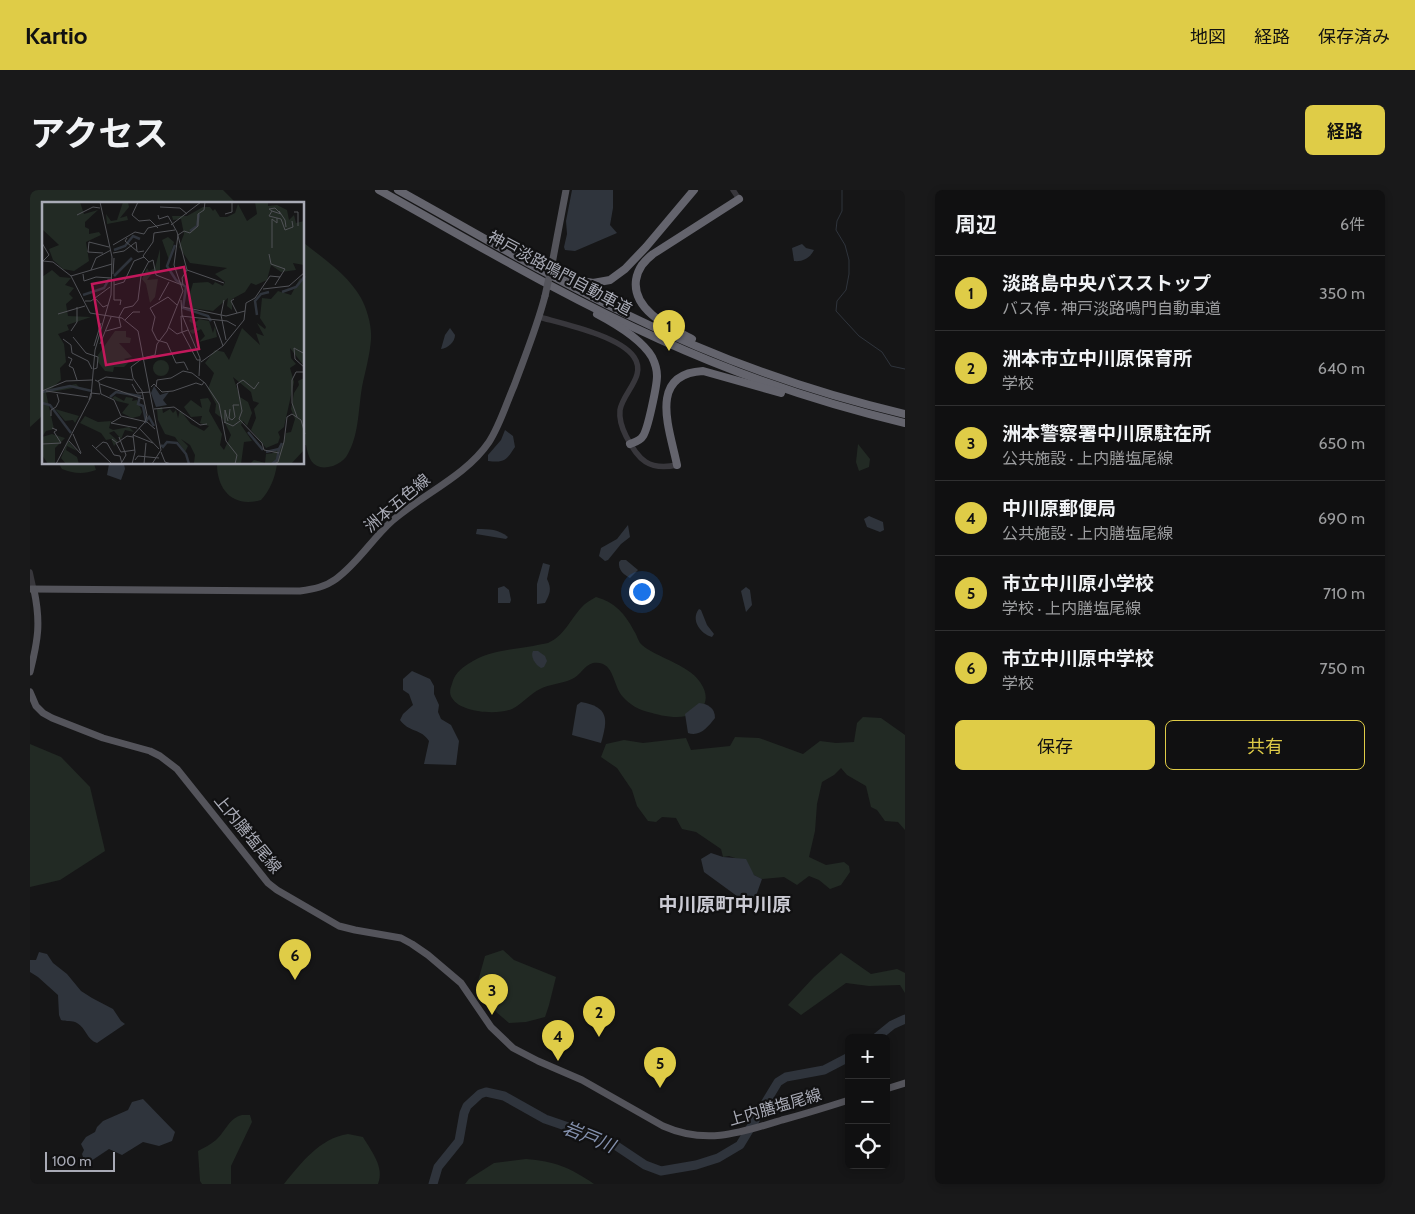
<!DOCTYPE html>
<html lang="ja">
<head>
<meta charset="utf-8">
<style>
	body { margin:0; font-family:Cabin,"Noto Sans JP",sans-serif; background:#19191a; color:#f1f3f6 }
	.controls { position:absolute; right:15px; bottom:15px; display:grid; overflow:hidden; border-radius:8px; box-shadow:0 2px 8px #0003 }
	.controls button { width:45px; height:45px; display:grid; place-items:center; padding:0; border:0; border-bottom:1px solid #303031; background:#101011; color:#f1f3f6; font:25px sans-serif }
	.scale { position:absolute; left:15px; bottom:12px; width:70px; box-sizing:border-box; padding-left:5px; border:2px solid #a9abb6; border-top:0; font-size:14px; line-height:18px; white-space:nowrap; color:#a9abb6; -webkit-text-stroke:4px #111112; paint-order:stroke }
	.you { position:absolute; left:611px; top:401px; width:18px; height:18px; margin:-12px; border:4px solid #fff; border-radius:50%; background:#1a73e8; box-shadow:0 0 0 8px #1a73e833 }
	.badge { display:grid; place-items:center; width:32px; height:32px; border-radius:50%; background:#dfcc47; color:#111; font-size:16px; font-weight:700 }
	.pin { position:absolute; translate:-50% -41px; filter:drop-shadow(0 1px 2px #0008) }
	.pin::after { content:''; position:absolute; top:26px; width:18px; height:15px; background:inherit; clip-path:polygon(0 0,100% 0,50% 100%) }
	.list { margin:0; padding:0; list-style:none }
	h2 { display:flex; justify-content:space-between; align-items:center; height:65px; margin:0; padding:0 20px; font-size:21px }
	h2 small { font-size:16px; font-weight:400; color:#9c9d9f }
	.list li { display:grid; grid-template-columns:32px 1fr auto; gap:15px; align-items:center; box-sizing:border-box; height:75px; padding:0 20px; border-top:1px solid #303031 }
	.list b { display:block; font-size:19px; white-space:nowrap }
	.list p { margin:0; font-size:16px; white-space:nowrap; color:#9c9d9f }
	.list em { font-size:16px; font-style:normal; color:#9c9d9f }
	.actions { display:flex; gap:10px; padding:15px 20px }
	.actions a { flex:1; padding:11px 0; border:1px solid #dfcc47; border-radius:8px; text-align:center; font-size:18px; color:#dfcc47 }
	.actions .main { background:#dfcc47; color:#111 }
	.icon { flex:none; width:28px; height:28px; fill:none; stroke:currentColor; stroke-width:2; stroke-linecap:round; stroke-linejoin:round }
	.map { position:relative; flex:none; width:875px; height:994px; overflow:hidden; border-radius:8px }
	header { display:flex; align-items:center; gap:30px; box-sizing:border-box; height:70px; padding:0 25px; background:#dfcc47; color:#111 }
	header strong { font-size:24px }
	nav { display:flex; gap:28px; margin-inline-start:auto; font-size:18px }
	.intro { display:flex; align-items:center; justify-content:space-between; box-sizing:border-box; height:120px; padding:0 30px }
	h1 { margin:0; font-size:35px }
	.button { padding:12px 22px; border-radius:8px; background:#dfcc47; color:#111; font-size:18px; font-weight:700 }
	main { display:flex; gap:30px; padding:0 30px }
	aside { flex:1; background:#101011; border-radius:8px; box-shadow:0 2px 8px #0003 }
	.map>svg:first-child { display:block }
	.green { fill:#222a24 }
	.water { fill:#2f343c }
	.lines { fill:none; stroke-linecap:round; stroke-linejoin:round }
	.stream { stroke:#2f343c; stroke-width:1 }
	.river { stroke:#2f343c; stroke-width:9 }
	.minor { stroke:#38373c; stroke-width:5.5 }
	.major { stroke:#54545b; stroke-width:7 }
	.highway { stroke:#64646d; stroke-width:8 }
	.major-bridge { stroke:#54545b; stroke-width:7 }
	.labels { text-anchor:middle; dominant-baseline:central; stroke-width:4.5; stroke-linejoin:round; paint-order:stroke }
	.street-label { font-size:16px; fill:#a9abb6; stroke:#111112 }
	.water-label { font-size:18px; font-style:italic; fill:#8491ae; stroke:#111112 }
	.quarter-label { font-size:19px; font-weight:bold; fill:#cacad3; stroke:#111112 }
	.inset-river { fill:none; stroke:#2f343c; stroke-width:2.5 }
	.inset-road { fill:none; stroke:#515257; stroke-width:1 }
	.view { fill:#c2185b; fill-opacity:0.15; stroke:#c2185b; stroke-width:2.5 }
	.inset-edge { fill:none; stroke:#a9abb6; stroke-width:2.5 }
</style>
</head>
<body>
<header>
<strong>Kartio</strong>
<nav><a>地図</a><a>経路</a><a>保存済み</a></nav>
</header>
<div class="intro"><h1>アクセス</h1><a class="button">経路</a></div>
<main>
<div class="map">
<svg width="875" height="994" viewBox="0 0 875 994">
	<rect width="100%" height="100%" fill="#161617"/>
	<g class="green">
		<polygon points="0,0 193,0 207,14 14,14 14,223 10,228 0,237"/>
		<path d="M274,53C294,69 318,85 331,108C337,119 342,136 341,149C340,165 335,182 332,197C328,221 329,247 316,267C313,271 308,274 303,276C285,281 279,272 276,255H274Z"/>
		<polygon points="828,254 840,269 839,277 829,281 826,272"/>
		<path d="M29,274H64L66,280C54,284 45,284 32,279Z"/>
		<path d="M187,274H247C245,288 240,300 231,310C203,318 187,300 187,274Z"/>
		<path d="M566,407C585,412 595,424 604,441C607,445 608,451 611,454C618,462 646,472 657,480C678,493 686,520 656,526C644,529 629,525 618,522C609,520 599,514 593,507C582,495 585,470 563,473C554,475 550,486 542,489C531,494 520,494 510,499C500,504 492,514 482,519C467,525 431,523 422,508C419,504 420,499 422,494C424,485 430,479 438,474C458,460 480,460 503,456C507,455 513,454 518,453C534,446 540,430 551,418C555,413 561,410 566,407Z"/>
		<polygon points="833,527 851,528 875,545 875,640 868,632 855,631 847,620 841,617 836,596 817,585 811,578 804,585 792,592 787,614 785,641 779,667 796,675 814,672 819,676 820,682 811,695 800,699 789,690 779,686 767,695 754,687 732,689 724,685 711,670 699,666 693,667 691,659 666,642 652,639 646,628 632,627 626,632 618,631 607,616 602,600 587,578 571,567 576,554 594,550 613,553 656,548 661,560 700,556 705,547 729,548 773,564 790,551 806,553 824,552 827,533"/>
		<polygon points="0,554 31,567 60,597 75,661 30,690 0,697"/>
		<polygon points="473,760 484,770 526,787 519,815 515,827 496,832 479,833 458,815 447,795 455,766"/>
		<polygon points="811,763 841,784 867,779 875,783 875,803 870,795 839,796 816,793 771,825 758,815 784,787"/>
		<path d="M212,925H220L222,932L201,976V994H172L170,991L168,961C174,958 181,954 186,950C196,941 198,929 212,925Z"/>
		<path d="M318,944L333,947C341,961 355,977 348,994H254C271,973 290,948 318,944Z"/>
		<path d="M496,969C524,971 541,978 564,994H435L439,989L464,973Z"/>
	</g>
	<g class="water">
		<polygon points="542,0 583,0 583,18 580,35 587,43 545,61 535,60 534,57 537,44 536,31"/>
		<path d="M772,54L776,58L784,60C780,68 773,72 764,71L762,58Z"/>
		<path d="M420,138L425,145C425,152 418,158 411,159L415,145Z"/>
		<path d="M475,240L483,246L485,257C476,270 476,273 458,271V265L471,250Z"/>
		<polygon points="79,274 94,274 95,279 91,290 77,285"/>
		<polygon points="839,326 853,332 854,340 850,342 837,337 834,329"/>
		<polygon points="598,335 600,347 591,354 578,370 575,371 569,366 571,358 587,349"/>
		<path d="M447,339C460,339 468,339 478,347L476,349L446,344Z"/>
		<path d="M591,370H596L608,380L600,388C594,385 588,380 589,372Z"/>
		<path d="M513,373L520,375L517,389C522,399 520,404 515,413L507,414V394Z"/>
		<polygon points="474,396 479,400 481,410 480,413 468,413 468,398"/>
		<polygon points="716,397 720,400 722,415 716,422 711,401"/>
		<path d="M669,419L671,420L677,435L684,444L682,447C671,444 660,430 669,419Z"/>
		<path d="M503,461H508L515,466L517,471L514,477L511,478C505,475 500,466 503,461Z"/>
		<path d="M382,481L400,489L404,496V504L409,515L408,522L411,529L421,535L429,551L426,575L394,574L399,551C392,539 378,542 370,530L373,524L383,515L379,504L373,500V489Z"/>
		<path d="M551,512C579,517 578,529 571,553L542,545L547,515Z"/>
		<path d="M669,513C678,514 685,518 685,528C678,537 670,547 658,543L655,524Z"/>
		<polygon points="681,663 693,667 716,669 724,685 732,689 722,717 674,682 671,669"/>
		<path d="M9,762L17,764L23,773L37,784L51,801L62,808L83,819L91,831L95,834L67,853C57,850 56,838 47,833C42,830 36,832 31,830L29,825L28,805L8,787L0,782V770H6Z"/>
		<polygon points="113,909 145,942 142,951 129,956 113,952 92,965 79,959 61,971 54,970 52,964 54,960 51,954 56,947 65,942 67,937 73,931 98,920 102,912"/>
	</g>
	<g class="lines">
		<polyline class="stream" points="812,0 812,21 807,31 806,40 815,55 819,70 819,84 816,100 807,111 806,121 829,146 852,162 861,176 875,179"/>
		<g class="river">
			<polyline points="846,848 862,835 875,829"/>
			<polyline points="403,994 408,977 429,951 434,923 437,916 450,904 456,902 474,906 515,929 579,951 615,975 631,981 666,975 688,968 710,955 748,892 756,887 794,880 819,867"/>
		</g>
		<g class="minor">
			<polyline points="703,0 709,9"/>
			<path d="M509,127C534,134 590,146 604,167C617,186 593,202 590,220C589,229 592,238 596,246C608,270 619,281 647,275"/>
			<polyline points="0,382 4,400"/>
		</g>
		<g class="major">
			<polyline points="522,74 536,0"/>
			<path d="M0,399L270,401C284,399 295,397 306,389C328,373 342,349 362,331C393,304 436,286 459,252C470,235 476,214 484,196C495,166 507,137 515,106"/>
			<path d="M0,482C8,450 11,433 4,400"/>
			<path d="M0,502L6,516L13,523L22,528L73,548L120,561L130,566L147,579L238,693L247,700L309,736L325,740L371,748L382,754L398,765L431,793L461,837L483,858L508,871L552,890L633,936C676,955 710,943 752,930C775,924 797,917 819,910"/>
			<polyline points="856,899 875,893"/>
		</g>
		<g class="highway">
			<path d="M349,0C441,51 532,106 629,149C708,185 790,213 875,233"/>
			<path d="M368,0C444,42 519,87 598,125C686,168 779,202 875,224"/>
			<polyline points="497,66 547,90 563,93 580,90 595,79 616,57 664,0"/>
			<path d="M567,124C584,133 612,150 622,167C625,173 627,179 627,186C627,195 618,239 613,246C610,251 605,252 600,254"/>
			<path d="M662,149C639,137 602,120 606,90C608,78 614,71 623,64L709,9"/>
			<path d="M647,275C640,240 617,184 673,181L751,203"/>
		</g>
		<polyline class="major-bridge" points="515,106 522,74"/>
	</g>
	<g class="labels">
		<g class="street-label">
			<text transform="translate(530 83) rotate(28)">神戸淡路鳴門自動車道</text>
			<text transform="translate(367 313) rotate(-40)">洲本五色線</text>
			<text transform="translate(218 644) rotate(51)">上内膳塩尾線</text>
			<text transform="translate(745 917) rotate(-16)">上内膳塩尾線</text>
		</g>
		<g class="water-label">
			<text transform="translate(559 947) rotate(22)">岩戸川</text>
		</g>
		<g class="quarter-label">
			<text x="695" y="714">中川原町中川原</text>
		</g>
	</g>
	<g transform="translate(12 12)">
		<rect width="262" height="262" fill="#161617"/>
		<path d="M0,0H38L42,12L56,8L43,20V25L47,27V32L57,30L59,33L44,40L47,59L32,69L21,67L11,58L7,47L17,43L0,27ZM81,0H86L87,5L78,16L85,14L86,18L65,22L64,12L69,19L75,18ZM213,0H226V4L235,3L245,8L247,18L252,13L254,21L262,19V63L251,61L254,68L239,70L229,63L225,78L214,83L209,81L203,90L190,97V108L185,104L186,96L171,109L149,106L146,98L151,81L166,80L171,83L173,80L181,84L183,80L173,72L185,66L148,61L137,45L142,32L139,17L131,18L130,14H145L161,5H168L171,9L173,7L178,15H185L193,11L196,2L205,19L215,12ZM126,35L132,40L127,58L120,38ZM118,47V68L110,71L105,78L116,77L113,95L108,101L104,82L100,77L105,66L107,69L113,66ZM10,68L18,75L29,76L23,83L32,86L27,92L31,96L24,102L26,114L49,115L25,123L27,128L16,132L22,142L24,160L18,166L19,178L9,187L34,182L37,185L4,191L12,227L4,229L0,235L10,232L23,236L13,246V262H6L0,253V75ZM258,76L262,79V164L248,146L249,156L254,162L248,166L252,180L242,225L236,230L238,235L236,241L224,246L209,228L214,216L212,207L217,201L211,199L209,190L191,175L198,195L206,200L210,211L205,224L201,219L199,223L210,239L202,240L199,262L152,261L153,253L148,243L139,237L146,244L143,250L133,235L123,232L116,218L115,207L120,205L121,211L128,207L131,211L134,208L136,216L138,208L149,222L162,229L167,224L158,221L160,214L149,215L142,205L149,198L160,206L158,197L166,196L169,201L167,209L180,232L178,243L182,248L189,233L181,217L173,211L174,202L166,187L172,171L163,161L173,148L182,150L187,158L200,126L218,143L214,131L222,134L215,121L223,127L224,125L218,116L220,96L229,97L236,89L249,93ZM149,115L154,120L157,117L167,119L171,131L173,124L175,135L157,140L163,134L159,127L151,132L147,129L156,125L147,119ZM73,129H84V135L89,136L88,141H77L90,155L82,157L86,161L82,165H72L71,170L63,169L56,160V153ZM111 166a8 8 0 1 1 16 0a8 8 0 1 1-16 0ZM262,176V248L249,262H208L212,258L223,261L224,252L231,251L241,241L244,231L249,230L253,217L249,207L252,191L257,183L256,179ZM73,194L82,199L84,195L91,196L90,199L95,198L100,210L98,214L90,216L80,211L87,202L75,199L70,196ZM13,207L37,214L33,221L31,218L23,219ZM43,214L56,220L69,219L67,226L71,228L87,225L92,230L83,228L79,237L72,229L67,231L76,239L72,244L69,237L64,238L59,231L38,221ZM26,239L35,249L25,244L24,248L35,255L37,262H24L19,256Z" fill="#222a24"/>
		<path d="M112,184L118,193L127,190L121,198L125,203L114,205L109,191Z" fill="#2f343c"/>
		<path class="inset-river" d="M148,29L155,24L157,12M133,43L125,64L134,78L144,85L141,106L166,114L169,119M72,48L83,44L91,34L98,37M72,74L90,56M240,90L254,85L263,74M41,93L62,86L67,77M215,113L213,99L219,92L227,90M0,190L28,184L50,189M68,195L74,190L98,194L96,202L101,204L104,219L107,215L112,224M0,201L8,203L29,231M206,230L221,248M119,243L121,245L125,240L135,241L144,252L147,262M224,250L237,247L240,241M230,262L235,258L237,247"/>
		<path class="inset-road" d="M96,0L90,13L97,19L108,18L116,26M118,5L138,6L145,12M230,9L239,12L233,6L227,7L230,9L227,14L239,17L243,28L251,25L250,19M237,9L243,18L244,25M252,10H256V24M183,12L190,10V0M35,13L51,5L58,6M116,13L117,17L126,14L135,30L145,68M129,23L159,0M133,28L112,31L111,40L101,54L107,60L111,58L114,73L140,83M85,36L83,39L96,50L102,49M0,41L7,53L1,59L11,60L29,74L48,111L80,116L96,129L119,248L110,262M71,43L93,30L102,32L106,26L127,21M230,46V17L235,21V16M61,51L46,50L47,40L67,45M71,51L82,49L94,40L95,49M227,52L229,62L243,67L233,83M49,68L54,56L69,48M145,68L182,81M41,72L42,79L54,75L69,76M71,72L72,56M29,74L70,62M72,77V98H79L78,103M72,83L82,80L92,59L102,55M141,83L140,76L145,68M221,87L247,84L263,70M54,97L61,105L66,103M192,97L189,99L195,111M117,98L127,80M139,98L140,113L158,156L157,174M43,99H49L68,85M135,103L126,95L108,106L113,115L110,128L115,138L125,141L134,161L142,160L146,168M141,105L184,114L203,109M16,112L43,104M179,113L184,138M179,113L182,98M77,115L82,106L91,104L96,98L99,74L107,59M83,118L91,110H98M172,119L181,144M126,125L135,132L146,128M29,129L35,120V105M64,129L79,125L77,116M31,135L44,151L56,155L55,166L52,167M21,137L29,143L30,151L46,159L50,167M58,142L69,115M52,144L59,121M181,144L202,118L204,101L213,96L228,74L238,75M263,152L252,146L253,157L263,166M26,155L30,157L27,164L31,166L35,178M101,156L113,153L115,142L125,129L141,89L132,63L136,33L142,29L148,31L156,24V12L162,8L163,0M159,158H155L140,130L139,114L185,119L194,124M159,160L181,144M53,178L57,180L59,192L72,198L79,214L105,220L113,227M56,179L64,175L91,178M217,180L212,187L201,178L195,182L200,209L197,217L220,241L222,248L237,251M58,182L101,197M90,182L95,191L108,190M109,185L112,182L120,190L131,189L154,181L160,183L162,180M114,185L115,178L129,176L141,169L150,171L163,181L177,202L184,239L195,253L193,262M0,189L24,179L50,178M4,189L46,195M47,198L49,191L58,192M112,207L132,205L158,223L165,222M188,207L187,216L190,218L193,215L191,203H197M9,214V208L14,205L17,199L15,192M79,215L69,221L95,226M255,215L250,201V178L254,170H263M182,220L191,224L198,219M183,221V208L186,219M10,226L15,228L12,230L19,241M97,226L117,247M31,232L39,251M91,233L111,241M77,235L84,253L80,260M70,237L75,241L85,234L91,235M27,239L39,252M74,241L79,250L93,248M0,242L19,241M50,243L70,262M54,246L61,240L65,241L72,253L78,254L80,262M119,250L123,260L129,262M93,258L96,254L117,256M14,262L49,195L53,148L69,93L70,55L58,0M90,262L93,250L91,233L103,220L105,213L100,189L91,176L89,165L101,156M102,262L104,241M232,262L236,260L242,240L245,215L250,212L259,218L263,232"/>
		<path class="view" d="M142,65L157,147L64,163L50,82Z"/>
		<rect width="262" height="262" class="inset-edge"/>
	</g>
</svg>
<div class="controls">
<button>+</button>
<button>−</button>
<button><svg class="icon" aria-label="locate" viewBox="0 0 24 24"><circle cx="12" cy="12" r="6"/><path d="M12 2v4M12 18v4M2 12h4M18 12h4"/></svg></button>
</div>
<div class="scale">100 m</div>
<div class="you"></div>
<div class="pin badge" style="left:639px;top:161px">1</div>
<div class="pin badge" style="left:569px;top:847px">2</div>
<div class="pin badge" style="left:462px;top:825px">3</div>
<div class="pin badge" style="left:528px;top:871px">4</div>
<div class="pin badge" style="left:630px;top:898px">5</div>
<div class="pin badge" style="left:265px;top:790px">6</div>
</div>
<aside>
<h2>周辺<small>6件</small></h2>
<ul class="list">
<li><span class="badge">1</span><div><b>淡路島中央バスストップ</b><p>バス停 · 神戸淡路鳴門自動車道</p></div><em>350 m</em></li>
<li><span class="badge">2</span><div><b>洲本市立中川原保育所</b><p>学校</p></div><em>640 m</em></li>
<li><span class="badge">3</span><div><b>洲本警察署中川原駐在所</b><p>公共施設 · 上内膳塩尾線</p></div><em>650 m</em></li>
<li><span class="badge">4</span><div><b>中川原郵便局</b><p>公共施設 · 上内膳塩尾線</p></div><em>690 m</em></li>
<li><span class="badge">5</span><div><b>市立中川原小学校</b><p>学校 · 上内膳塩尾線</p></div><em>710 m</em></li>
<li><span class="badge">6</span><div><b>市立中川原中学校</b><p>学校</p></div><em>750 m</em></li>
</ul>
<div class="actions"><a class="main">保存</a><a>共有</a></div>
</aside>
</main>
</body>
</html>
